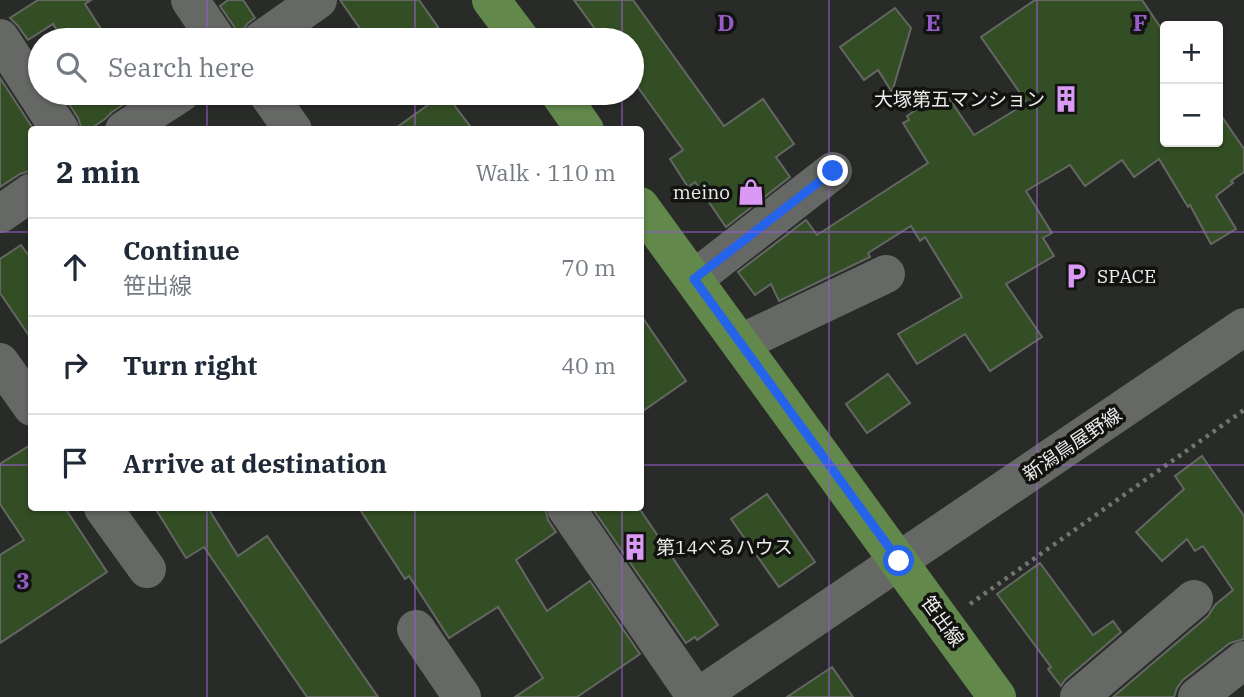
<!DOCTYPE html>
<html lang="en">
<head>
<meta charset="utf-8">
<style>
	body { margin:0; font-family:"IBM Plex Serif","Noto Sans JP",serif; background:#f6f6f7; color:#1f2937 }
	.controls { position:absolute; right:21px; top:21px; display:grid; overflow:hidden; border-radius:7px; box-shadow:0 2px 5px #0004 }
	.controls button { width:63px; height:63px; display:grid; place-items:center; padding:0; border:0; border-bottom:2px solid #e0e1e3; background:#fff; color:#1f2937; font:35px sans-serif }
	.stop { position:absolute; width:21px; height:21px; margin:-16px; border:5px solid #2563eb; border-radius:50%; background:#fff }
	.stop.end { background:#2563eb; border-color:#fff; box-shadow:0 2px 7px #0008 }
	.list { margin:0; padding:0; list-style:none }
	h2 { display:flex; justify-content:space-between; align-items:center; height:91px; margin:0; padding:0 28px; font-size:30px }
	h2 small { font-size:23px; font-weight:400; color:#747a83 }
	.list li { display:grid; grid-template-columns:46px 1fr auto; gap:21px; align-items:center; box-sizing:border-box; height:98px; padding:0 28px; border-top:2px solid #e0e1e3 }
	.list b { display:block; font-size:26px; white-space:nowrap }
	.list p { margin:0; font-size:23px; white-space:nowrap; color:#747a83 }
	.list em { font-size:23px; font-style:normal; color:#747a83 }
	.icon { flex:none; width:38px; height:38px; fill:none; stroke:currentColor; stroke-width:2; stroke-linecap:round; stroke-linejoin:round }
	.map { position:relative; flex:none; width:1244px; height:697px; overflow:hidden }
	.search { position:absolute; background:#fff; box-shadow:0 2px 5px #0004; left:28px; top:28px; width:616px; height:77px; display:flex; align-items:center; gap:18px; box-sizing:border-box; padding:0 24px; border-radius:38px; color:#747a83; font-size:26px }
	.panel { position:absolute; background:#fff; box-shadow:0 2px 5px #0004; left:28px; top:126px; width:616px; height:385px; border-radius:7px }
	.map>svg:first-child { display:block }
	.building { fill:#334e24; stroke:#646763; stroke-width:2 }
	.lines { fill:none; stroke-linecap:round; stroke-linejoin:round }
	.path { stroke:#727572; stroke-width:4.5; stroke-dasharray:3.5 5; stroke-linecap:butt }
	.minor { stroke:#656864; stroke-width:38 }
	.major { stroke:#62884c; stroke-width:38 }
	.route { stroke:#2563eb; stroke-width:9 }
	.grid { fill:none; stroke:#975cca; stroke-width:2; stroke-opacity:0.55 }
	.labels { text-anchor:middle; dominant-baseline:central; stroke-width:7; stroke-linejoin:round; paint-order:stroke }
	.poi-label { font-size:19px; fill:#ebedeb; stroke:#121311; text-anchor:end }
	.street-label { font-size:19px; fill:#ebedeb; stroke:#121311 }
	.grid-label { font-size:23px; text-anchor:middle; font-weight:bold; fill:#975cca; stroke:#121311; stroke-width:7; stroke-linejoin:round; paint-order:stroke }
</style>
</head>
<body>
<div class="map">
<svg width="1244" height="697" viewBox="0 0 1244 697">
	<rect width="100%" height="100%" fill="#282b27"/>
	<g class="building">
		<polygon points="38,0 91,0 85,4 108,40 63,40 53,24 28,40 18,26 10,18"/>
		<polygon points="228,0 243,0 255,18 248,23 238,37 235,28 220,6"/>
		<polygon points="340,0 419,0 438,27 419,40 368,40"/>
		<polygon points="574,0 633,0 724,126 763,99 794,144 776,157 790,177 726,227 695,182 688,187 670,159 683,150 632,79 632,40 603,40"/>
		<polygon points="1035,0 1142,0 1165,34 1165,142 1218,142 1218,111 1244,149 1244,172 1231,181 1233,183 1216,196 1236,229 1211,244 1190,205 1188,207 1159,159 1134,177 1122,160 1085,186 1070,165 1026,191 1052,233 1043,238 1054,256 1006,284 1042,337 990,371 965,334 917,364 898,334 962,297 925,237 920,241 911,226 868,253 870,257 779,301 771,284 755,295 738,272 806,220 817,235 928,163 903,123 909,120 907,116 944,91 974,135 1027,103 981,37"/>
		<polygon points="895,8 911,28 892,92 878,70 864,80 840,47"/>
		<polygon points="0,78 34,130 32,130 32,170 20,174 0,187"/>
		<polygon points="62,93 141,93 112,112 105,119 89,130 82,130 78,118"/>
		<polygon points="445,93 473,130 393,130"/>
		<polygon points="21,245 32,260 32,340 0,293 0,259"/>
		<polygon points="640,314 686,381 640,413"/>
		<polygon points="888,374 910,403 867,433 846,404"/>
		<polygon points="32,444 32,508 65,508 107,572 0,643 0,555 24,540 0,504 0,464"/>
		<polygon points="1202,456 1244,516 1244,639 1230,643 1183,680 1177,688 1174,697 1113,697 1208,616 1215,605 1233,590 1203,546 1195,551 1187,539 1162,561 1136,532 1184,489 1175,476"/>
		<polygon points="767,494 815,562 779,587 731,519"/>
		<polygon points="155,508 208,508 238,556 267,536 378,697 307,697 204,547 186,558"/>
		<polygon points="359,508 545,508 548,520 556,532 516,560 547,611 590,581 640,654 577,697 515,697 543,678 498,607 449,638 409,576 405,579"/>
		<polygon points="592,508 639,508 718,625 697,640 695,637 686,643"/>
		<polygon points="1040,563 1093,635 1113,621 1121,632 1065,680 1061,686 1048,669 1051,667 997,594"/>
		<polygon points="832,667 853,697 787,697"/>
	</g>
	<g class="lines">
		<polyline class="path" points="970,604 1244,410"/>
		<g class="minor">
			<polyline points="190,0 217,40"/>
			<polyline points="0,38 60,130"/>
			<polyline points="261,40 318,0"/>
			<polyline points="267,93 293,130"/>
			<polyline points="124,130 181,93"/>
			<polyline points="0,214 32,192"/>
			<polyline points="694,279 833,171"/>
			<polyline points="741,343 886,274"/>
			<polyline points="0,362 32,407"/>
			<polyline points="103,508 147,569"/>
			<polyline points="566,508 696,697"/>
			<polyline points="416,629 462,697"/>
			<polyline points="698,697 1244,327"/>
			<polyline points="1079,697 1194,599"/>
			<polyline points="1197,697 1244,660"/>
		</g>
		<g class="major">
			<polyline points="491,0 521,40"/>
			<polyline points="559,93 585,130"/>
			<polyline points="640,206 997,697"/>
		</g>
	</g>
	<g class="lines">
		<polyline class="route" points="833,171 694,279 899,561"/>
	</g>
	<path class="grid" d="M207,0V40M415,0V40M622,0V40M829,0V697M1037,0V697M207,93V130M415,93V130M622,93V130M0,232H32M640,232H1244M0,465H32M640,465H1244M207,508V697M415,508V697M622,508V697"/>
	<defs>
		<symbol id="building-bare" viewBox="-9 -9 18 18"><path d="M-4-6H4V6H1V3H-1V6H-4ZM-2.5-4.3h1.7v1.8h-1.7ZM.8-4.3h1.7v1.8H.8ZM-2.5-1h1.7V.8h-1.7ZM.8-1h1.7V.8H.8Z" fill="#db99f6" stroke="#121311" stroke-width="2.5" paint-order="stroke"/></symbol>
		<symbol id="shop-bare" viewBox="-9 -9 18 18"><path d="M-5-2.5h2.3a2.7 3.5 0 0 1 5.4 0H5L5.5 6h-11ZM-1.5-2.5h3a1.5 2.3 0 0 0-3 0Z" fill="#db99f6" stroke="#121311" stroke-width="2.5" paint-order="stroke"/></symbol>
		<symbol id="parking-bare" viewBox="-9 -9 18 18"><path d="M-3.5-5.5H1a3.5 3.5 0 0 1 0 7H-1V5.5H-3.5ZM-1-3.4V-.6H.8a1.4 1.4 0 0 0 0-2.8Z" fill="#db99f6" stroke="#121311" stroke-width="2.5" paint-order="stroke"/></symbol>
	</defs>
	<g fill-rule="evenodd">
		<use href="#building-bare" x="1047" y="80" width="38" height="38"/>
		<use href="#shop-bare" x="732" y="173" width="38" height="38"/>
		<use href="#parking-bare" x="1057" y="257" width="38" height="38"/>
		<use href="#building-bare" x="616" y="528" width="38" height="38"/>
	</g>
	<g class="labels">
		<g class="poi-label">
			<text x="1045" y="99">大塚第五マンション</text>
			<text x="730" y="192">meino</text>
			<text x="1097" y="276" text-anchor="start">SPACE</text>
			<text x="656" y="547" text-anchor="start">第14べるハウス</text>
		</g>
		<g class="street-label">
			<text transform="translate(1072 444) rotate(-34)">新潟鳥屋野線</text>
			<text transform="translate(943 621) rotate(54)">笹出線</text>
		</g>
	</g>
	<g class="grid-label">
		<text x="726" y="31">D</text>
		<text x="933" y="31">E</text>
		<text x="1140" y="31">F</text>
		<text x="23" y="589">3</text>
	</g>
</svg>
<div class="controls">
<button>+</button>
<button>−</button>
</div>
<div class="stop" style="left:899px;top:561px"></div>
<div class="stop end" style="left:833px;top:171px"></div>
<div class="search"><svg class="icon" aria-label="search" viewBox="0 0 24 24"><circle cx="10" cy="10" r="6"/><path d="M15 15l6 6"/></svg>Search here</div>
<section class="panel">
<h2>2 min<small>Walk · 110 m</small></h2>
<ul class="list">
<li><svg class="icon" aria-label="ahead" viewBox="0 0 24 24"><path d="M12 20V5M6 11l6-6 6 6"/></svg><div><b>Continue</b><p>笹出線</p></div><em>70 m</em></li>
<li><svg class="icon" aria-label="right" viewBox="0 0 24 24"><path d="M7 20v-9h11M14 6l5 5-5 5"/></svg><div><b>Turn right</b></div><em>40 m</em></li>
<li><svg class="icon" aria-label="arrive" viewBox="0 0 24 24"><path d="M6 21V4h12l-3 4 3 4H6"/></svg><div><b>Arrive at destination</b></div></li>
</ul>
</section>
</div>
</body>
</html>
